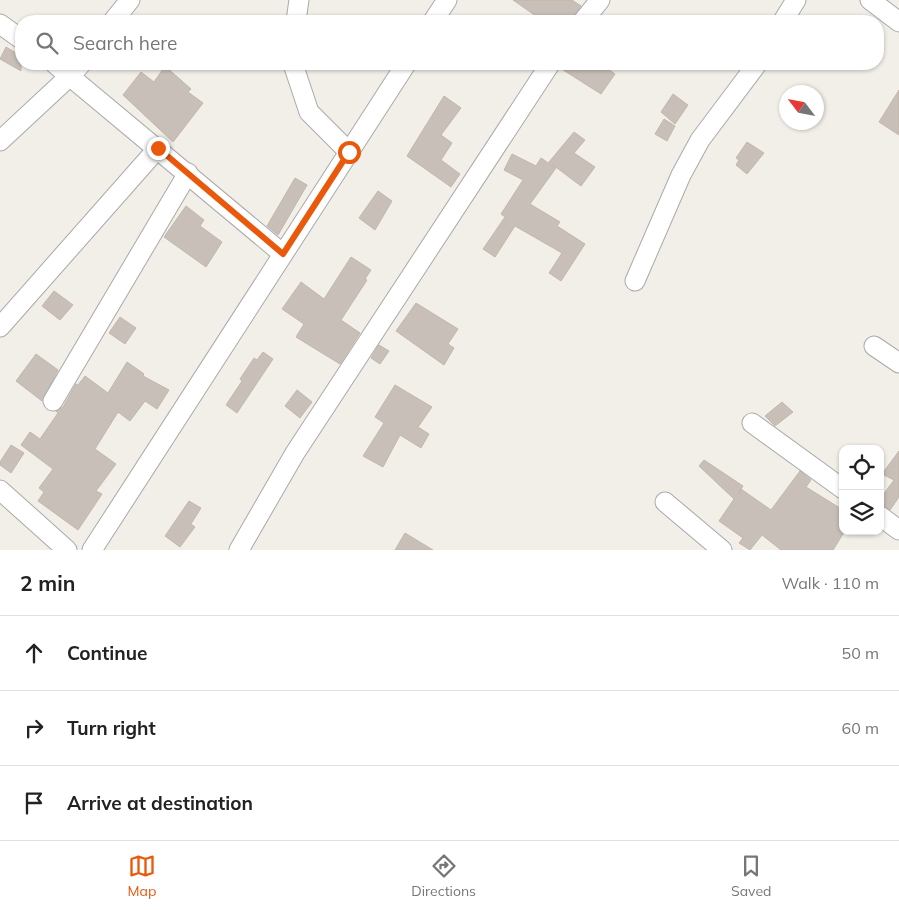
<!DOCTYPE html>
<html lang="en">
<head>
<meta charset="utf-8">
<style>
	body { margin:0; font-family:Mulish,sans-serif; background:#f6f6f6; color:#222 }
	.controls { position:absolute; right:15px; bottom:15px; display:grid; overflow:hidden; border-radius:10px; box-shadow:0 1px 4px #0004 }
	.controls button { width:45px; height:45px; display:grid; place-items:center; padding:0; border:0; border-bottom:1px solid #e0e0e0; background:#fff; color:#222; font:25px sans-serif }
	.compass { position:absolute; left:779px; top:85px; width:45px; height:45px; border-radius:50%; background:#fff; box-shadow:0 1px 4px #0004; rotate:302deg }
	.stop { position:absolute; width:15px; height:15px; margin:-11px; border:4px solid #ea580c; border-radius:50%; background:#fff }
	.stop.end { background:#ea580c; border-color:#fff; box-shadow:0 1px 5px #0008 }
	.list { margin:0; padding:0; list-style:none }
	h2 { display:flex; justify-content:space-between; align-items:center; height:65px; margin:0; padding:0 20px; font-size:21px }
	h2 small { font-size:16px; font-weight:400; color:#767676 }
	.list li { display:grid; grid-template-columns:32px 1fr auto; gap:15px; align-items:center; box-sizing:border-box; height:75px; padding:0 20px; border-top:1px solid #e0e0e0 }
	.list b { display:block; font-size:19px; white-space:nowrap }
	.list em { font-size:16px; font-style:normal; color:#767676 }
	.icon { flex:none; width:28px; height:28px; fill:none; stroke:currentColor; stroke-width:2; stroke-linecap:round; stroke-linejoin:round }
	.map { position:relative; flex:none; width:899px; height:550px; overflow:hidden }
	.search { position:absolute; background:#fff; box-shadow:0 1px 4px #0004; left:15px; right:15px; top:15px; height:55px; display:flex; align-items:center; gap:12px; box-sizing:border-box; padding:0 18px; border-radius:20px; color:#767676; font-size:19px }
	.sheet { height:290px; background:#fff }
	nav { display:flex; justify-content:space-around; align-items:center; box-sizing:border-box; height:70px; border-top:1px solid #e0e0e0; background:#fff; font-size:14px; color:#767676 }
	nav a { display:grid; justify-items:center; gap:2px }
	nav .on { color:#ea580c }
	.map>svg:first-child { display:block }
	.building { fill:#c7bfb8; stroke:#c4b6ab }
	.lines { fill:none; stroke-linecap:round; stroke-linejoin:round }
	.street-casing { stroke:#a9a9a9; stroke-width:21 }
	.street { stroke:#fff; stroke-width:19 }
	.route { stroke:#ea580c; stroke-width:6 }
</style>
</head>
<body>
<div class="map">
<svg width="899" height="550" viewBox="0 0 899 550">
	<rect width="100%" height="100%" fill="#f2efe9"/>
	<g class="building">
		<polygon points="513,0 572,0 581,6 572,21 543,21"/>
		<polygon points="6,47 21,56 21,71 0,59"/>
		<polygon points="561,64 601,64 615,74 601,94 560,68"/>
		<polygon points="165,66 191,89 188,92 203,103 173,142 123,95 141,72 154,82"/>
		<polygon points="899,90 899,135 879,122"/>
		<polygon points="673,94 688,105 675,124 661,112"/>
		<polygon points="444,96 461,108 441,135 452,143 441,160 460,174 451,187 407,156"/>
		<polygon points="664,119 675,126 667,141 655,134"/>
		<polygon points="574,132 585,140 574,153 595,167 581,186 549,162"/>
		<polygon points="747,142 764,153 747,174 736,165 739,160 736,158"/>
		<polygon points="512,154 536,166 541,158 556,168 530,204 560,222 557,226 585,244 561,281 549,273 562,253 515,226 495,257 483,249 505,217 501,214 523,180 504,170"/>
		<polygon points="295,178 307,185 278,235 267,226"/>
		<polygon points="378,191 392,201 375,230 359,218"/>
		<polygon points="186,206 204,220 200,226 222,242 206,267 164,237"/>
		<polygon points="351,257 371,270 365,279 367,280 341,320 360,333 340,364 296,337 304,324 282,309 301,282 324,299"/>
		<polygon points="54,291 73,305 60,320 42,306"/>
		<polygon points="416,303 458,329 448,344 454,348 444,365 396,331"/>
		<polygon points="120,317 136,328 125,344 109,333"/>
		<polygon points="379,345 389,351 380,364 371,358"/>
		<polygon points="263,352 273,359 237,413 226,405 242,381 240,379 254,358 257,360"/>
		<polygon points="36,354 58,370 42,401 16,381"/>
		<polygon points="127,362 144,374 143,376 169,390 157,409 145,401 130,421 118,412 95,449 116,464 96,491 102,494 78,530 38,501 44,492 39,488 53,469 21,445 30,432 40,439 58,413 56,411 63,407 76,384 78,385 85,376 108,393"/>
		<polygon points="395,385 432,407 418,427 429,434 421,448 400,435 383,467 363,456 384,423 375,417"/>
		<polygon points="297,390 312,402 300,418 285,406"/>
		<polygon points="782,402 793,412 775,426 765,416"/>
		<polygon points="11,445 24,453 11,473 0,465 0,462"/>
		<polygon points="899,451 899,497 890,510 880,504 880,499 894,480 882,474"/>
		<polygon points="704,460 743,486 738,494 741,489 771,510 800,471 811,480 806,487 843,510 843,534 833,550 781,550 762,535 750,550 739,543 743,538 719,521 734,499 699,466"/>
		<polygon points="189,501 201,508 191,524 195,527 180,547 165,536"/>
		<polygon points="405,533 433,550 395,550"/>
	</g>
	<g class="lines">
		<defs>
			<g id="street">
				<polyline points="870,0 899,22"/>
				<polyline points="113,21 130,0"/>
				<polyline points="296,21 299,0"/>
				<polyline points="433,21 447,0"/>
				<polyline points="583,21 600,0"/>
				<polyline points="783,21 796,0"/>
				<polyline points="0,24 21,39"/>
				<polyline points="55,64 283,254"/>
				<polyline points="293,64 309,112 349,152"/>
				<polyline points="0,141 71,75 81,64"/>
				<polyline points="635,281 681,175 700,140 757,64"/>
				<polyline points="0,327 158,148"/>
				<polyline points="874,346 899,363"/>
				<polyline points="53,401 188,173"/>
				<polyline points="752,423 843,489"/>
				<polyline points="0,490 67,550"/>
				<polyline points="665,502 722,550"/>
				<polyline points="880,516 899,530"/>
				<polyline points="92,550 406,64"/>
				<polyline points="239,550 295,453 550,64"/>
			</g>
		</defs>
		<use href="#street" class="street-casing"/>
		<use href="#street" class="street"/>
	</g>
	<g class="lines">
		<polyline class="route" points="158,148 283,254 349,152"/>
	</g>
</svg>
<div class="controls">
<button><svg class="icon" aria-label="locate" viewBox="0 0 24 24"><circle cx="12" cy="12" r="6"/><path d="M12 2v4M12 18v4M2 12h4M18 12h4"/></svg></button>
<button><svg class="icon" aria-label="layers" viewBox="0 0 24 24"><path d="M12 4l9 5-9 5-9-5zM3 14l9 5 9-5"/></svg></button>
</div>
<svg class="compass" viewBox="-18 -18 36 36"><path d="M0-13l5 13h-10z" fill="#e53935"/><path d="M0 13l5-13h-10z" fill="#767676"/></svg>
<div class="stop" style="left:349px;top:152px"></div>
<div class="stop end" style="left:158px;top:148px"></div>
<div class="search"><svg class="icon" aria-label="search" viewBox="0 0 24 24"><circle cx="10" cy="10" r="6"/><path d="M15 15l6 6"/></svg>Search here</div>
</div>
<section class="sheet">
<h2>2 min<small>Walk · 110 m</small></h2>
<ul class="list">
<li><svg class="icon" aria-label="ahead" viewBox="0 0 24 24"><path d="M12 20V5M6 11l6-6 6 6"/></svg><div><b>Continue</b></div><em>50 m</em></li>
<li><svg class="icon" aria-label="right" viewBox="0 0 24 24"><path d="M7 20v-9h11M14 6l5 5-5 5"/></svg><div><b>Turn right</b></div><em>60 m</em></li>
<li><svg class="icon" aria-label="arrive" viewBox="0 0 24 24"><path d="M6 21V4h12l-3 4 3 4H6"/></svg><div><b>Arrive at destination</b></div></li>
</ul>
</section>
<nav>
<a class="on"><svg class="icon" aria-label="map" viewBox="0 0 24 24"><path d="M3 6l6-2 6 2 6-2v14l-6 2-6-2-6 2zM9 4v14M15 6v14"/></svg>Map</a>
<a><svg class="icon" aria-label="directions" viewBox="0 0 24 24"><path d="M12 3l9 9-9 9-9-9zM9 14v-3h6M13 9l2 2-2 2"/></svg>Directions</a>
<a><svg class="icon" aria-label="saved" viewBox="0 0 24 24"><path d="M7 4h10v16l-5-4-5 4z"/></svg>Saved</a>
</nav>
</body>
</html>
